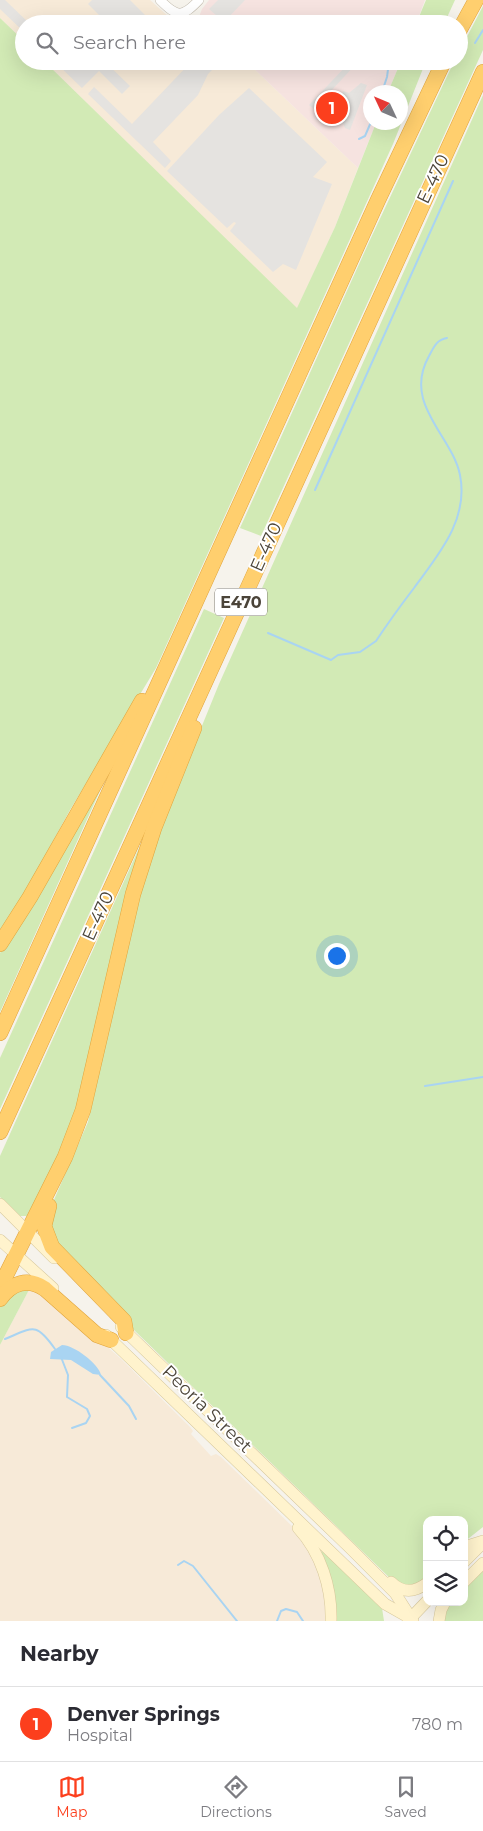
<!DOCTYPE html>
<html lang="en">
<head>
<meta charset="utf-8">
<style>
	body { margin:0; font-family:Montserrat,sans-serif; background:#f2f2f3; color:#2b2b33 }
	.controls { position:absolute; right:15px; bottom:15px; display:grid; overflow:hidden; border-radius:10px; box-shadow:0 5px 20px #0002 }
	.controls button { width:45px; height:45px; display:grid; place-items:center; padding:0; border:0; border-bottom:1px solid #e1e1e2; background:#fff; color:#2b2b33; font:25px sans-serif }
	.compass { position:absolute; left:363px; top:85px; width:45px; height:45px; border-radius:50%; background:#fff; box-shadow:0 5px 20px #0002; rotate:314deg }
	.you { position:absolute; left:336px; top:955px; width:18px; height:18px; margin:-12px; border:4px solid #fff; border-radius:50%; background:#1a73e8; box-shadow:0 0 0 8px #1a73e833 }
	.badge { display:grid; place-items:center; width:32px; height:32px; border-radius:50%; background:#fc3f1d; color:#fff; font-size:16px; font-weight:700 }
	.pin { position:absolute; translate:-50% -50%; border:2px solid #fff; box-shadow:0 1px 5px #0006 }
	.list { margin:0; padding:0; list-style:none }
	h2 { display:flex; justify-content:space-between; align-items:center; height:65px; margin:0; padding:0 20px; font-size:21px }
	h2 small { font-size:16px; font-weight:400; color:#7c7c81 }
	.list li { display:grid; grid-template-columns:32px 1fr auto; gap:15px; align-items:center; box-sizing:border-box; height:75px; padding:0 20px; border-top:1px solid #e1e1e2 }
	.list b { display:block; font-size:19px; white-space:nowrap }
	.list p { margin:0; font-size:16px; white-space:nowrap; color:#7c7c81 }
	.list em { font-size:16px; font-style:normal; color:#7c7c81 }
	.icon { flex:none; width:28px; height:28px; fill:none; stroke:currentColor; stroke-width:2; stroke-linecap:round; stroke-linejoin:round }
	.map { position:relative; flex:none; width:483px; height:1621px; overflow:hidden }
	.search { position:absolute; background:#fff; box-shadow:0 5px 20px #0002; left:15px; right:15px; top:15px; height:55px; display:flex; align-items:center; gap:12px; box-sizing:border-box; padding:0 18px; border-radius:28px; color:#7c7c81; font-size:19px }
	.sheet { height:140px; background:#fff }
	nav { display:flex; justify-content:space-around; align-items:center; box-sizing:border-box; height:70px; border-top:1px solid #e1e1e2; background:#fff; font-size:14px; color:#7c7c81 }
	nav a { display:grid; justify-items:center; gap:2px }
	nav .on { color:#fc3f1d }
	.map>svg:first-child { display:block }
	.commercial { fill:#f7ead8 }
	.medical { fill:#f6e3e0 }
	.green { fill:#d2eab5 }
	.parking { fill:#e5e3e0 }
	.water { fill:#a9d4f2 }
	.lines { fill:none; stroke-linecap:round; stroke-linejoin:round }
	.stream { stroke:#a9d4f2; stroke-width:2 }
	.street-casing { stroke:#c2bbae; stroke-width:10 }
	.secondary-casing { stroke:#d6c79b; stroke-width:12 }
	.highway-casing { stroke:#e0a43c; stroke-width:16 }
	.street { stroke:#fff; stroke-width:9 }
	.secondary { stroke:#fff3cd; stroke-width:11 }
	.highway { stroke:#ffcf6e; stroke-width:15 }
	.labels { text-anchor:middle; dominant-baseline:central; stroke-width:4; stroke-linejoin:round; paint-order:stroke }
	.shield { fill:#fff; stroke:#817c74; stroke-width:1 }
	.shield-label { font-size:16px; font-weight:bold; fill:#4b4439 }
	.street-label { font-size:18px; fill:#4b4439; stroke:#fff }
</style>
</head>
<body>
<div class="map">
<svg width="483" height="1621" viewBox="0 0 483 1621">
	<rect width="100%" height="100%" fill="#f6f3ec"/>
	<g class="commercial">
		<polygon points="0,0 150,0 170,18 192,21 199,17 206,24 24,24 24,41 0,18"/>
		<polygon points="44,61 246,61 358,168 335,227 297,309"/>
		<polygon points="30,1288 46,1293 120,1358 190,1427 193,1431 191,1434 211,1456 216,1454 221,1457 295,1529 308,1546 324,1585 327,1621 0,1621 0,1345"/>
	</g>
	<g class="medical">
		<polygon points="209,0 425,0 416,24 206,24 199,17 202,9"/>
		<polygon points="246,61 401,61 388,92 370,92 370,122 376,123 358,168"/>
	</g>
	<g class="green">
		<polygon points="426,0 455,0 444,24 416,24"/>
		<polygon points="483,6 483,50 261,536 240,528 369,242 450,70 455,61 459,61 459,52"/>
		<polygon points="0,18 24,41 24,61 44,61 297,308 335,227 376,123 400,122 400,92 388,92 401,61 426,61 393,144 156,668 70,810 28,887 0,930"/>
		<polygon points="483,95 483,1527 464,1542 464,1520 427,1520 427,1578 416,1586 396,1584 136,1332 56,1248 51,1239 53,1202 88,1122 142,882 175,792 219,684"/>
		<polygon points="204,609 224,618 0,1109 0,1058"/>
		<polygon points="108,773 0,1012 0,953 28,909"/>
		<polygon points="144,837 84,1089 63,1148 27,1216 20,1216 0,1197 0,1156"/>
		<polygon points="30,1288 0,1345 0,1304 4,1297"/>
		<polygon points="321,1549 382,1608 384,1621 334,1621"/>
		<polygon points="483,1569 483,1621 442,1621 446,1607 451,1602 464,1602 464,1588"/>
	</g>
	<g class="parking">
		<polygon points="0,0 5,0 30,24 24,24 24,32 0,9"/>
		<polygon points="92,0 130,0 154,24 108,24 88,4"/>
		<polygon points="218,0 245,0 224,22 209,9"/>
		<polygon points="54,61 104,61 130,86 122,94 99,71 82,88"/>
		<polygon points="192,61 208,61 214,68 208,74 198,95 153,142 171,161 165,168 88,94 94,87 132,124"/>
		<polygon points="351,61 358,62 314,109 309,105"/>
		<polygon points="361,83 367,85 350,130 345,128 340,115 335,113 343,91 349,93"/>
		<polygon points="249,88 327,162 313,177 332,184 296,270 283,264 273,272 230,231 236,223 234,222 227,228 167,171 219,115"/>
	</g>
	<path class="water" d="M62,1345C74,1345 99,1364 101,1375L93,1374L71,1360L50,1359L51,1352Z"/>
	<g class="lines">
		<g class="stream">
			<polyline points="475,43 483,30"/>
			<polyline points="382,92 387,77 389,62"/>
			<polyline points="359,139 365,136 371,122"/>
			<polyline points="315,490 453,181"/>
			<path d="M268,633L331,660L338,655L360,652L376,641C388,623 401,605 414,588C438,555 469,520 460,475C452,435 402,404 429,356C434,347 436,340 447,338"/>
			<polyline points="425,1086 483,1077"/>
			<path d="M5,1339C34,1327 36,1322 55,1349"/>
			<polyline points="61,1357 68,1375 67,1397 87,1409 90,1416 86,1423 72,1428"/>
			<polyline points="100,1375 129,1406 136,1419"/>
			<polyline points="178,1565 184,1561 193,1566 237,1621"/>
			<polyline points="277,1621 281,1611 286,1609 297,1612 303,1621"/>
		</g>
		<defs>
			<path id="street" d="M160,0C177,17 182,18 199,0"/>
			<g id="secondary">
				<polyline points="0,1204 54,1258"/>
				<polyline points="0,1240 53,1288"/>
				<polyline points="121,1327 351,1549 395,1593 413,1621"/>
				<polyline points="106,1335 385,1604 408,1617"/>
				<path d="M298,1528C321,1553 332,1588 331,1621"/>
				<polyline points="464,1547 483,1541"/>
				<polyline points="464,1562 483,1543"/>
				<path d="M391,1582C402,1593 414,1593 427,1583"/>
				<polyline points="464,1582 483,1563"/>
				<polyline points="408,1621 427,1601"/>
				<polyline points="439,1621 441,1610 445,1602"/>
			</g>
			<g id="highway">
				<polyline points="459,31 476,0"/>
				<polyline points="0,944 30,897 142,701"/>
				<polyline points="0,1033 378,200 444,61"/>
				<polyline points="0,1132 483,72"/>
				<polyline points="49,1206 44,1226 52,1247 124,1321 126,1333"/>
				<polyline points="0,1287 65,1157 83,1110 133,894 154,828 194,728"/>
				<path d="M0,1299C11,1283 28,1277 45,1289L97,1335L111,1340"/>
			</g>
		</defs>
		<use href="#street" class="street-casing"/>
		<use href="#secondary" class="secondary-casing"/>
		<use href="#highway" class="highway-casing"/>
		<use href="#street" class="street"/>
		<use href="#secondary" class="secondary"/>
		<use href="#highway" class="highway"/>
	</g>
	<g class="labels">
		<rect class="shield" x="215" y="588.5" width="52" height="27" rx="4"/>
		<g class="shield-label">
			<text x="241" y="602">E470</text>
		</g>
		<g class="street-label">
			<text transform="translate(433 179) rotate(-65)">E-470</text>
			<text transform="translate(266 547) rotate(-66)">E-470</text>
			<text transform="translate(98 916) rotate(-66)">E-470</text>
			<text transform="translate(207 1409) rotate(44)">Peoria Street</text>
		</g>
	</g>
</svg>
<div class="controls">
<button><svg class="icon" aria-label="locate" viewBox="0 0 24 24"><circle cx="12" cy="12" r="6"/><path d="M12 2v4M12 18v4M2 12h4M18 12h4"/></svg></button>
<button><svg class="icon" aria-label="layers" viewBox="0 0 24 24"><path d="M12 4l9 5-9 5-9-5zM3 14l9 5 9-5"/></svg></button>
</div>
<svg class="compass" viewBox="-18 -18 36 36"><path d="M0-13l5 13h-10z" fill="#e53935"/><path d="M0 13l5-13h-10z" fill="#7c7c81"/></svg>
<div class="you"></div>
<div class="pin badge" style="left:332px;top:108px">1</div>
<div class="search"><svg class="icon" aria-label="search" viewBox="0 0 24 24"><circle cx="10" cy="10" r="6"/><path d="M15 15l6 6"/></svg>Search here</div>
</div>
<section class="sheet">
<h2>Nearby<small></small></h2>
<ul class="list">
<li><span class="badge">1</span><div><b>Denver Springs</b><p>Hospital</p></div><em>780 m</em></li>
</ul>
</section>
<nav>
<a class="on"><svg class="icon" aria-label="map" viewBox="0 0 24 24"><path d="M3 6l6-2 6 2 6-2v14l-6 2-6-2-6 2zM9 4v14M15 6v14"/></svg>Map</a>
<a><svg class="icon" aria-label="directions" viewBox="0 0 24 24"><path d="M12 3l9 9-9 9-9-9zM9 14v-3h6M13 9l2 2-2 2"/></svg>Directions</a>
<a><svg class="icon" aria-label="saved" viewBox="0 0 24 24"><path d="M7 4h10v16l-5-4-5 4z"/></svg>Saved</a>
</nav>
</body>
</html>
